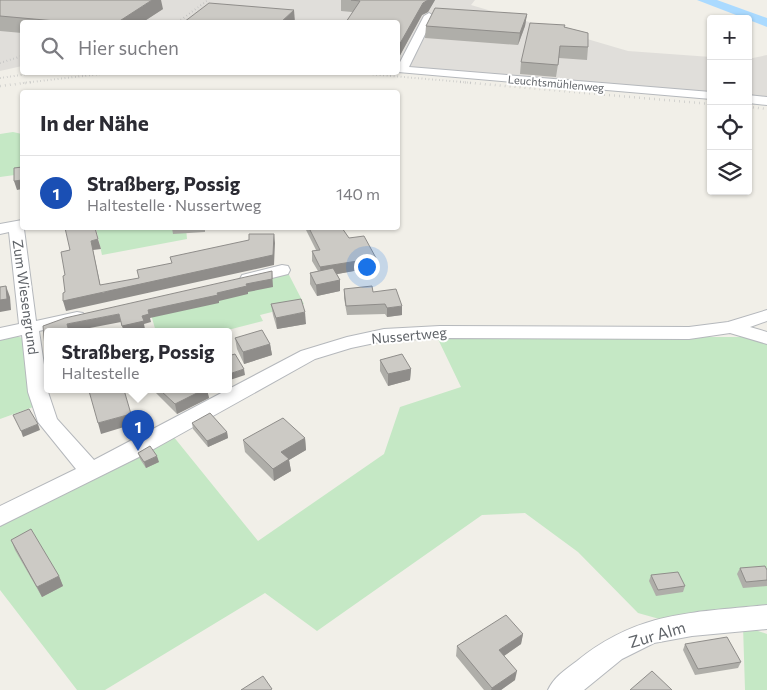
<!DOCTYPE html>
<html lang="de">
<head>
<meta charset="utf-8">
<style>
	body { margin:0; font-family:Commissioner,sans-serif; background:#f2f2f3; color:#2b2b33 }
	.controls { position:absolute; right:15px; top:15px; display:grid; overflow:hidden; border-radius:5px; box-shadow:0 1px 4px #0004 }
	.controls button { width:45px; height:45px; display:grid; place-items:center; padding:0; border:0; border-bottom:1px solid #e1e1e2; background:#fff; color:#2b2b33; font:25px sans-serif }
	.you { position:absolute; left:366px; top:266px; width:18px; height:18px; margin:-12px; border:4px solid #fff; border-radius:50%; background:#1a73e8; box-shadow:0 0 0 8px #1a73e833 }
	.badge { display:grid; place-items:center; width:32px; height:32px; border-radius:50%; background:#ea4335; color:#fff; font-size:16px; font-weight:700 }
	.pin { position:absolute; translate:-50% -41px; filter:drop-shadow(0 1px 2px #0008) }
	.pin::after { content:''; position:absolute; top:26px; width:18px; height:15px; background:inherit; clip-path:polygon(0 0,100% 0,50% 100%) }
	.popup { position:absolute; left:44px; top:328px; width:188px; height:65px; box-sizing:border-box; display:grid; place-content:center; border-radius:5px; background:#fff; filter:drop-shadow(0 1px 4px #0005); font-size:16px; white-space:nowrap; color:#7c7c81 }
	.popup b { font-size:19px; color:#2b2b33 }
	.popup::after { content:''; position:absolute; left:50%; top:100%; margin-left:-10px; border:10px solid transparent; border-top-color:#fff }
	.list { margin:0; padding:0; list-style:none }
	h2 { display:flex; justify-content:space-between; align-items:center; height:65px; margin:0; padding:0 20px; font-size:21px }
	h2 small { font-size:16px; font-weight:400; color:#7c7c81 }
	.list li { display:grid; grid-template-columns:32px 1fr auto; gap:15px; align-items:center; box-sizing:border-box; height:75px; padding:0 20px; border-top:1px solid #e1e1e2 }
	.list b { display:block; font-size:19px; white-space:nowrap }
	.list p { margin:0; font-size:16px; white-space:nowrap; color:#7c7c81 }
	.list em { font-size:16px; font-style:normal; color:#7c7c81 }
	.icon { flex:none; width:28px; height:28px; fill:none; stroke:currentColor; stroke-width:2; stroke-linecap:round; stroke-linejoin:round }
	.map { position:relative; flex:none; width:767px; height:690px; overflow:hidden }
	.search { position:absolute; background:#fff; box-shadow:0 1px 4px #0004; left:20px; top:20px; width:380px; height:55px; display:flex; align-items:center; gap:12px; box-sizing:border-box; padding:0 18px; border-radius:5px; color:#7c7c81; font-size:19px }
	.panel { position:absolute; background:#fff; box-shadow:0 1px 4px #0004; left:20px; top:90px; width:380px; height:140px; border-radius:5px }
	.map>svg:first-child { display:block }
	.industrial { fill:#e0deda }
	.green { fill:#c5e8c5 }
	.water { fill:#aadaff }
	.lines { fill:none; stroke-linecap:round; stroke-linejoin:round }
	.street-casing { stroke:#b5b8bc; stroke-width:2 }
	.street { fill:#fff; fill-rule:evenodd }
	.rail-far1 { stroke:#b6b7b8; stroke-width:2; stroke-dasharray:0.5 3; stroke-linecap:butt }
	.rail { stroke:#b6b7b8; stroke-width:2.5; stroke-dasharray:0.5 4.5; stroke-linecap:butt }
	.wall { fill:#afaea9 }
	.shaded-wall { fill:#8f8d8a }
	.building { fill:#cccac5; stroke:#8f8d8a }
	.labels { text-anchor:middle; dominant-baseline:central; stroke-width:4; stroke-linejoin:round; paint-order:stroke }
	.far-street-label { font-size:11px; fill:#5f6368; stroke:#fff }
	.street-label { font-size:14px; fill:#5f6368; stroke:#fff }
	.near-street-label { font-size:16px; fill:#5f6368; stroke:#fff }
</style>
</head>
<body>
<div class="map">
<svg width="767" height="690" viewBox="0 0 767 690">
	<rect width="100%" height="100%" fill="#f1efe8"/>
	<g class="industrial">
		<polygon points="0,0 475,0 471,5 628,51 711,57 711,92 398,66 398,22 22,22 22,66 0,71"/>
		<polygon points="767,55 767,97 748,95 748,59"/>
	</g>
	<g class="green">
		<polygon points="13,132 22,134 22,174 0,177 0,134"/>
		<polygon points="96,228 186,228 187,239 102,255"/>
		<polygon points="288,273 304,304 260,315 263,321 220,332 156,332 148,304"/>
		<polygon points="12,335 23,338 36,406 0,419 0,337"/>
		<polygon points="437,337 750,337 767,340 767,609 663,620 638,613 578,552 525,513 482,515 317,631 265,593 105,690 77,690 0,590 0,523 173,436 258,541 384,454 400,407 461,387"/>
		<polygon points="743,626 767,634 767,690 745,690"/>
	</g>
	<polygon class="water" points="697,0 717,0 767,18 767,27"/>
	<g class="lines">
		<defs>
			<g id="street">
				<polygon points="429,13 434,16 409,67 711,92 711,99 398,72 398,66 424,16"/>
				<polygon points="748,95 767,97 767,105 748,103"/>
				<polygon points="22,220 22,228 28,228 24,229 36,321 77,312 83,313 86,317 83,321 39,331 48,392 57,419 94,460 301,351 347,337 384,329 440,326 689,327 728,322 767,310 767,321 750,327 767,332 767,344 730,333 689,339 440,338 384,341 351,348 315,359 143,455 0,526 0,506 76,469 38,422 28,392 22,335 0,340 0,328 19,324 9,232 0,234 0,224"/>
				<polygon points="282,265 288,266 290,270 288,274 248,284 242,283 240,279 242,275"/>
				<path d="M767,605V629L692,636L654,643L622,659L584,690H548C554,677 565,670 577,661C639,611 692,613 767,605Z"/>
			</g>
		</defs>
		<use href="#street" class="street-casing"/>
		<use href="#street" class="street"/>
		<g class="rail-far1">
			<polyline points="178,22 208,0"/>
			<polyline points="0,63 22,56"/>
			<polyline points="345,72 474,83"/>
			<polyline points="0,78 41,72"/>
			<polyline points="23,83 118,72"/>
		</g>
		<g class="rail">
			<polyline points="460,82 711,104"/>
			<polyline points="0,86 33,82"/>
			<polyline points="748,107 767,109"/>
		</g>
	</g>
	<g class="wall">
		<polygon points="0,0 163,9 143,22 22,22 22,33 0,31"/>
		<polygon points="341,0 435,0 428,12 422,15 398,59 398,22 352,12 341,11"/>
		<polygon points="527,14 525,26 518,45 425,38 426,26"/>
		<polygon points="564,27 588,47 587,60 559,58 556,77 520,74 521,62"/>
		<polygon points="172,228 205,228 205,232 173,234"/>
		<polygon points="305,228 342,228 349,238 376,267 337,274 340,280 340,291 317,296 310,284 310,273 318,271 312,261 312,251 316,250"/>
		<polygon points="344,289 373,292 402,315 387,317 385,314 347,315 344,298"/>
		<polygon points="271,304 306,324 277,329 273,315"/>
		<polygon points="235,338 270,344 272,355 244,364 237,349"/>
		<polygon points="380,360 411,369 410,380 388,386 380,371"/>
		<polygon points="154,390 207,390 209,398 177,414 155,392"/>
		<polygon points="192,423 227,432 228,438 208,447 193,429"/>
		<polygon points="305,438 306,450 289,460 291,471 274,481 245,452 243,440"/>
		<polygon points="138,453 159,462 146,468 140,459"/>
		<polygon points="11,540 59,576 63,586 42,597 15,550"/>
		<polygon points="740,568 767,570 767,586 743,588 737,574"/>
		<polygon points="651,575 685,586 683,592 656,596 649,581"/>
		<polygon points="523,634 521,644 504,656 515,680 501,690 484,690 456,656 457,646"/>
		<polygon points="685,644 741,662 738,668 695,675 683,650"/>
	</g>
	<g class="shaded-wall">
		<polygon points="152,0 161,0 163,9 143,22 118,22"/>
		<polygon points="428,0 435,0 428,12 422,15 398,59 398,47 423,3"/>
		<polygon points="294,10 295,22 281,22"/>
		<polygon points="527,14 525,26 518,45 520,33"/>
		<polygon points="22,180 22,189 17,190 14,181"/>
		<polygon points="274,234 275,243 274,265 66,311 63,301 91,241 98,239 101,249 93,250 102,293"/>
		<polygon points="376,258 376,267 321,277 320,267"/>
		<polygon points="272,271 273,287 248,292 248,294 219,301 219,303 150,318 151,322 144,324 145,329 132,332 124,332 122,326 142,316 148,310 217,293 246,284"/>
		<polygon points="340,280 340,291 317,296 316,285"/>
		<polygon points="6,286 10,297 11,310 0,312 0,300"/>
		<polygon points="402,306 402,315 387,317 387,308"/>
		<polygon points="305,312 306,324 277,329 276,318"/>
		<polygon points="119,314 121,322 69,332 67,324"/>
		<polygon points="270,344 272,355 244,364 243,352"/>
		<polygon points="244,369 245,375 230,380 229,374"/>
		<polygon points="411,369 410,380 388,386 388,374"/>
		<polygon points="203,390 207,390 209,398 177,414 175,404"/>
		<polygon points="131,414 134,424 101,434 98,423"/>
		<polygon points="38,424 40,430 23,437 21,431"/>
		<polygon points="227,432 228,438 208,447 207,441"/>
		<polygon points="305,438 306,450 289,460 291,471 274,481 273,469 281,452"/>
		<polygon points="157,456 159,462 146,468 144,462"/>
		<polygon points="59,576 63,586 42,597 37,587"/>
		<polygon points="523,634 521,644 498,660 499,650"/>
		<polygon points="517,671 515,680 501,690 491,690 492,688"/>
	</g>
	<g class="building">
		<polygon points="0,0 152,0 118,22 66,22 67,22 0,16"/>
		<polygon points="351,0 428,0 423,3 398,47 398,22 346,22 360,1"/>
		<polygon points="209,3 294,10 281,22 184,22"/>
		<polygon points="435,8 527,14 520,33 426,26"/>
		<polygon points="530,23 565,25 564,27 588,33 588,47 560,46 558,65 521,62"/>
		<polygon points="22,167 22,180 14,181 14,168"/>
		<polygon points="65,228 95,228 98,239 91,241 100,285 139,278 137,270 172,263 170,257 249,240 249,234 274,234 273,255 63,301 63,293 65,292 63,276 65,275 61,252 70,250"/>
		<polygon points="172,228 187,228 172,229"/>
		<polygon points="309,228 342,228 349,238 364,236 376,258 320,267 312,251 320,250"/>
		<polygon points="333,268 340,280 316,285 310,273"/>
		<polygon points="272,271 272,279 246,284 247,286 217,293 218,295 148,310 149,314 142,316 144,321 122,326 119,314 67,324 69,332 48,332 48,367 47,367 43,326 65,318"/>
		<polygon points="6,286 7,299 0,300 0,287"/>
		<polygon points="372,286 373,292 396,289 402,306 387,308 385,304 346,306 344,289"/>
		<polygon points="301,299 305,312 276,318 271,304"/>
		<polygon points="262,330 270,344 243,352 235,338"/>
		<polygon points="235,354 244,369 229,374 228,356"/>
		<polygon points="402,354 411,369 388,374 380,360"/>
		<polygon points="93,390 124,390 131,414 98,423 89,391"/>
		<polygon points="160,390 203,390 175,404"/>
		<polygon points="29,409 38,424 21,431 13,415"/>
		<polygon points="210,413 227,432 207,441 192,423"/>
		<polygon points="283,418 305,438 281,452 289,459 273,469 243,440"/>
		<polygon points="150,446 157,456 144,462 138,453"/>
		<polygon points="31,529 59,576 37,587 11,540"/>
		<polygon points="765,566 767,570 767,580 746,582 740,568"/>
		<polygon points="678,572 685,586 658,590 651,575"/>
		<polygon points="506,615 523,634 499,650 517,671 492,688 457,646"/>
		<polygon points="727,637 741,662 698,669 685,644"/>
		<polygon points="652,671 672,690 630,690"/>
		<polygon points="263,676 272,689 270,690 241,690"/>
	</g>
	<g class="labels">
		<g class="far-street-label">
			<text transform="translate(556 83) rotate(5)">Leuchtsmühlenweg</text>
		</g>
		<g class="street-label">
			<text transform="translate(26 297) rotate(82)">Zum Wiesengrund</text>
			<text transform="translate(409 335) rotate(-5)">Nussertweg</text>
		</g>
		<g class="near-street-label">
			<text transform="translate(657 634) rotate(-16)">Zur Alm</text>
		</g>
	</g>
</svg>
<div class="controls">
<button>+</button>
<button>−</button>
<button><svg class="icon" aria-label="locate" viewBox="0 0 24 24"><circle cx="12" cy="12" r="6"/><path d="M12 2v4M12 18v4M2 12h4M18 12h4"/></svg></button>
<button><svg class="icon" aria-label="layers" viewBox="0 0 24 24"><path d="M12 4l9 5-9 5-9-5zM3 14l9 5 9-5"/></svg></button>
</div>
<div class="you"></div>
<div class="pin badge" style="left:138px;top:451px;background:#1a4fb4">1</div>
<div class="popup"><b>Straßberg, Possig</b>Haltestelle</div>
<div class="search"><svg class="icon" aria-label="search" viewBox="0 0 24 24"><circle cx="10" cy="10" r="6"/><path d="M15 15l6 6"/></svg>Hier suchen</div>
<section class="panel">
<h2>In der Nähe<small></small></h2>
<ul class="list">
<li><span class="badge" style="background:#1a4fb4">1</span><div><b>Straßberg, Possig</b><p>Haltestelle · Nussertweg</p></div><em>140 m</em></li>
</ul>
</section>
</div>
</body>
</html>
